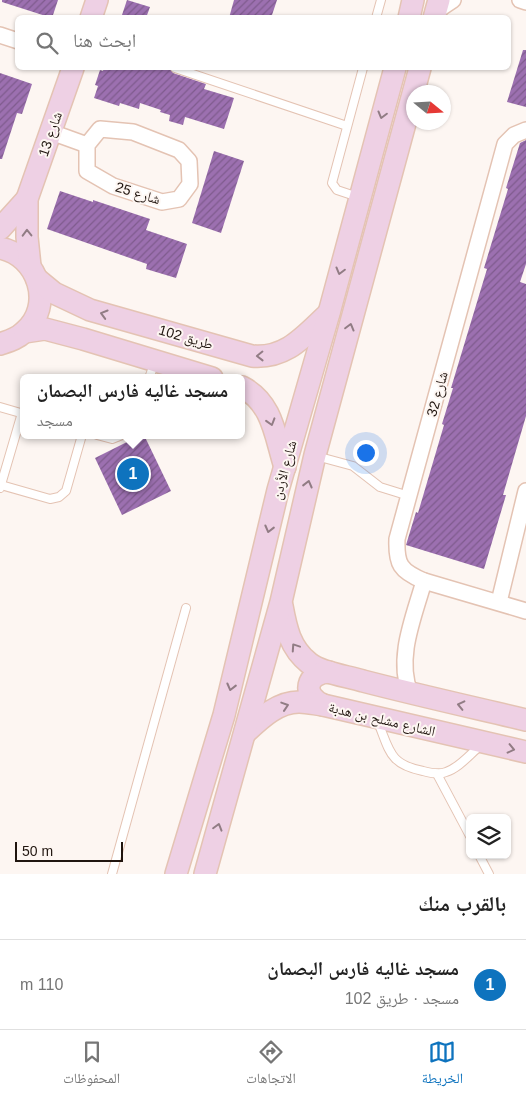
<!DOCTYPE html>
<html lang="ar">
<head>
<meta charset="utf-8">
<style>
	body { margin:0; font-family:Arial,"Noto Naskh Arabic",sans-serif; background:#f6f6f6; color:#222; direction:rtl }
	.controls { position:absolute; right:15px; bottom:15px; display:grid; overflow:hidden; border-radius:8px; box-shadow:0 1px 4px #0004 }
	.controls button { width:45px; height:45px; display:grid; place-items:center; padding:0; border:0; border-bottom:1px solid #e0e0e0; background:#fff; color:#222; font:25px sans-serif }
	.compass { position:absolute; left:406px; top:85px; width:45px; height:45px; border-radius:50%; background:#fff; box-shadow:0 1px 4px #0004; rotate:108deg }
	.scale { position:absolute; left:15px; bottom:12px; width:108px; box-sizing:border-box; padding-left:5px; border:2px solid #20150f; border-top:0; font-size:14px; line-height:18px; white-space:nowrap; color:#20150f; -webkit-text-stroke:4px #fdf6f2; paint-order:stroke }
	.you { position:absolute; left:365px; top:452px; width:18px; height:18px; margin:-12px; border:4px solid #fff; border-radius:50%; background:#1a73e8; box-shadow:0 0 0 8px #1a73e833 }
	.badge { display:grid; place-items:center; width:32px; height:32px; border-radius:50%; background:#0e73be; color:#fff; font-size:16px; font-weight:700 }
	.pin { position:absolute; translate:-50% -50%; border:2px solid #fff; box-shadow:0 1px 5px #0006 }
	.popup { position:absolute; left:20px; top:374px; width:225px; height:65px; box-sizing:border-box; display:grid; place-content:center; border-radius:8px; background:#fff; filter:drop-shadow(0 1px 4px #0005); font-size:16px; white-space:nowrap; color:#767676 }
	.popup b { font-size:19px; color:#222 }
	.popup::after { content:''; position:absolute; left:50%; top:100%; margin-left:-10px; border:10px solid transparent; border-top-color:#fff }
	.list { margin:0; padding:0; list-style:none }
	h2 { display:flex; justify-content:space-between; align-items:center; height:65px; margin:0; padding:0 20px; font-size:21px }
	h2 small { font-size:16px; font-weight:400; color:#767676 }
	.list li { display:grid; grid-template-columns:32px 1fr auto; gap:15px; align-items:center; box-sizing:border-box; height:90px; padding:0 20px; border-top:1px solid #e0e0e0 }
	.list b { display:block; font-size:19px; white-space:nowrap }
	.list p { margin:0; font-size:16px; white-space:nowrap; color:#767676 }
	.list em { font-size:16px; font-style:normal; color:#767676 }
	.icon { flex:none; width:28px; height:28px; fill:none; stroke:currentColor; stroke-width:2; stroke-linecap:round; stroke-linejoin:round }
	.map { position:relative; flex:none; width:526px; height:874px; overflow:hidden; direction:ltr }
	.search { position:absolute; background:#fff; box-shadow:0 1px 4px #0004; left:15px; right:15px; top:15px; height:55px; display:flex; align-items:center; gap:12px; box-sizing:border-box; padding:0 18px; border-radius:8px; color:#767676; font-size:19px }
	.sheet { height:155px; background:#fff }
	nav { display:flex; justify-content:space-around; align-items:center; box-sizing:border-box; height:70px; border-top:1px solid #e0e0e0; background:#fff; font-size:14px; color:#767676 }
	nav a { display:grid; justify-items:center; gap:2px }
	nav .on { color:#0e73be }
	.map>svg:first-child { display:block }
	.building { fill:url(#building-hatch) }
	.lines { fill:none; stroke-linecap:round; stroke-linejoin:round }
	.lane-casing { stroke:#e4c3b3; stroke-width:10 }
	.street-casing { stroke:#e4c3b3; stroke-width:18 }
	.secondary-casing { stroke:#e4c3b3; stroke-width:24 }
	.lane { stroke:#fff; stroke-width:8 }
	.street { stroke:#fff; stroke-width:15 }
	.secondary { stroke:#eed0e4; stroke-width:21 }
	.oneway { stroke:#917c84 }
	.labels { text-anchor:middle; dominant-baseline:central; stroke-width:4; stroke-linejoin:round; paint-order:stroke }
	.street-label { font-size:14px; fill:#20150f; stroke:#fdf6f2 }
</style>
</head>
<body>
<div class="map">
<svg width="526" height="874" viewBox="0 0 526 874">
	<defs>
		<pattern id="building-hatch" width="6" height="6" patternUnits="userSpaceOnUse" patternTransform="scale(1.25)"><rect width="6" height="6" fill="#9c70b0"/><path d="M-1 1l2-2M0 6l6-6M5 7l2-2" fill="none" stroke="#7f5b8e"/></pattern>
	</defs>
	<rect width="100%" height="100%" fill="#fdf6f2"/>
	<g class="building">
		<polygon points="2,0 58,0 52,18 2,2"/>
		<polygon points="127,0 150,7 146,18 121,18"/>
		<polygon points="234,0 277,0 271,18 229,18"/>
		<polygon points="523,50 526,50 526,107 507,102"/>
		<polygon points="104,68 170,68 173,73 206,84 204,89 234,98 224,129 185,117 183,125 169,121 170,115 160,112 161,110 140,103 139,109 120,103 119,106 94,98 98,86 95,85 100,70 103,71"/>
		<polygon points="0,73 32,84 22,114 17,113 2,159 0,159"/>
		<polygon points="526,140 526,264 520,282 526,284 526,416 503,495 506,495 484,569 406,545 416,512 418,513 444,425 442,424 453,388 451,388 487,269 484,268 508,189 506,188 520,143"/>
		<polygon points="214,151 244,161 221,233 192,223"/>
		<polygon points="60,191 93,202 93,200 150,219 146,230 187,244 176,278 146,269 147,264 47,229"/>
		<polygon points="141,435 144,435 171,491 122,515 95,458"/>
	</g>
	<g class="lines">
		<defs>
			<g id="lane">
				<polyline points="376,18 381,0"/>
				<polyline points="175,68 347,126"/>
				<polyline points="358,197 337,190 332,183 363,68"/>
				<polyline points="149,378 155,362"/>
				<polyline points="0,407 24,414"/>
				<polyline points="97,435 112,439 122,435"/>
				<polyline points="316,456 353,466 380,487 409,496"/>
				<polyline points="1,485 50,499 59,497 66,491 82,435"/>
				<polyline points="0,488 22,413"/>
				<path d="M377,720C390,750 388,764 423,771C431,773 439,775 446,772C459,768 470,754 480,746"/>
				<polyline points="437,774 470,836"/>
				<polyline points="479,855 489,874"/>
				<polyline points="112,874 186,608"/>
			</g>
			<g id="street">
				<polyline points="520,0 526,2"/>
				<polyline points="435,12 453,0"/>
				<polyline points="0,35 18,41"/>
				<polygon points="100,129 133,132 179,150 189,161 190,184 179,199 162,202 113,186 87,171 87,145"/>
				<path d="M526,130L514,135L505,144L397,539C396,564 400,571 424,581L526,611"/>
				<polyline points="51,132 87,145"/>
				<polyline points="499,602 526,491"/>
				<path d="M410,693C396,657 414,617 424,581"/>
			</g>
			<g id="secondary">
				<polyline points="91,18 97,0"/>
				<polyline points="409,18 413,0"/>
				<polyline points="434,18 439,0"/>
				<polyline points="0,229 27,199"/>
				<path d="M0,248C38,255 55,306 24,332C17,339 9,341 0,344"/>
				<polyline points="30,266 27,237 27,199 73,68"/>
				<path d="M37,279L54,293L90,310L252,356C287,359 305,335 329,313"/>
				<polyline points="25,332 45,329 83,339 212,378"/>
				<path d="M242,387C273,403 275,436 285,467"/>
				<path d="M282,606C286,628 290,648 309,663C321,673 347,676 363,681C417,695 471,707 526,720"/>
				<path d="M323,705C301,695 306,673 329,672"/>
				<path d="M245,733C260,719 277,702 299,702C307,702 315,704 323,705L526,752"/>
				<polyline points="176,874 224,715 278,490 329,313 395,68"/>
				<polyline points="205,874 281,602 315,455 420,68"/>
			</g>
		</defs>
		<use href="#lane" class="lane-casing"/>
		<use href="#street" class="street-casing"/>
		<use href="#secondary" class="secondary-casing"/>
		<use href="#lane" class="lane"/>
		<use href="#street" class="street"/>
		<use href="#secondary" class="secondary"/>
	</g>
	<defs><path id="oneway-chevron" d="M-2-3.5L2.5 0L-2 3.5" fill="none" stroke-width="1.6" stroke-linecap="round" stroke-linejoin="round" transform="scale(1.25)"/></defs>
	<g class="oneway">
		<use href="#oneway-chevron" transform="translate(382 115) rotate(105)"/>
		<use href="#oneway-chevron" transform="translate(27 233) rotate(-91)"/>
		<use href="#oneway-chevron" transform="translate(340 271) rotate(105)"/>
		<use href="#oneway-chevron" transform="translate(104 314) rotate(-164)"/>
		<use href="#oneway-chevron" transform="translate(350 327) rotate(-75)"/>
		<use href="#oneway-chevron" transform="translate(260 356) rotate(179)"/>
		<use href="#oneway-chevron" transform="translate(271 422) rotate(73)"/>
		<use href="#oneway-chevron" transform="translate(308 484) rotate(-76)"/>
		<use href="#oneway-chevron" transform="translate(269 529) rotate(104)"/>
		<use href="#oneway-chevron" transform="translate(295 647) rotate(-124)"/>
		<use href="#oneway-chevron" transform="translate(231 687) rotate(104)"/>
		<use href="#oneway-chevron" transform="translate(461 705) rotate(-167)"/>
		<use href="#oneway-chevron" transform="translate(285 706) rotate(-18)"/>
		<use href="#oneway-chevron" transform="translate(511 749) rotate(13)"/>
		<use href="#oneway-chevron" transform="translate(218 827) rotate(-74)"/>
	</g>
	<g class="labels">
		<g class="street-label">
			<text transform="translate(50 134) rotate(-71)">شارع 13</text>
			<text transform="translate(138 193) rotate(17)">شارع 25</text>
			<text transform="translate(186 337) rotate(16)">طريق 102</text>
			<text transform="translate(437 394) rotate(-75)">شارع 32</text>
			<text transform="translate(284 470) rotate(-75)">شارع الأردن</text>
			<text transform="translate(382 719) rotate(13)">الشارع مشلح بن هدبة</text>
		</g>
	</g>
</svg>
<div class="controls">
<button><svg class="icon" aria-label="layers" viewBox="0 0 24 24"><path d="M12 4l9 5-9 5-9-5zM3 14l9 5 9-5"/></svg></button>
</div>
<svg class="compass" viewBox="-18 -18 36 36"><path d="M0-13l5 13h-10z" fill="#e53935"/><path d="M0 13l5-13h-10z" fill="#767676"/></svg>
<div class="scale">50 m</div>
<div class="you"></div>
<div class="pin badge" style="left:133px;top:474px">1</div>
<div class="popup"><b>مسجد غاليه فارس البصمان</b>مسجد</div>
<div class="search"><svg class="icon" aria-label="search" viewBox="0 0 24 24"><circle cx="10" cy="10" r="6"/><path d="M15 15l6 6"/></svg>ابحث هنا</div>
</div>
<section class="sheet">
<h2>بالقرب منك<small></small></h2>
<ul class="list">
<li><span class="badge">1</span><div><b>مسجد غاليه فارس البصمان</b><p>مسجد · طريق 102</p></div><em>110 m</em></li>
</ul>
</section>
<nav>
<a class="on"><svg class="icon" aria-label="map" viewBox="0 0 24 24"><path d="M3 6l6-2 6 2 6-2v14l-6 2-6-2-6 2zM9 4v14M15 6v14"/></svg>الخريطة</a>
<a><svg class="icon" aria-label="directions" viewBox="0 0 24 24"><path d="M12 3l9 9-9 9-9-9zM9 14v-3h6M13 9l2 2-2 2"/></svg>الاتجاهات</a>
<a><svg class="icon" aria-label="saved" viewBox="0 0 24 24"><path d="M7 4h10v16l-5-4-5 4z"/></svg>المحفوظات</a>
</nav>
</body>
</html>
